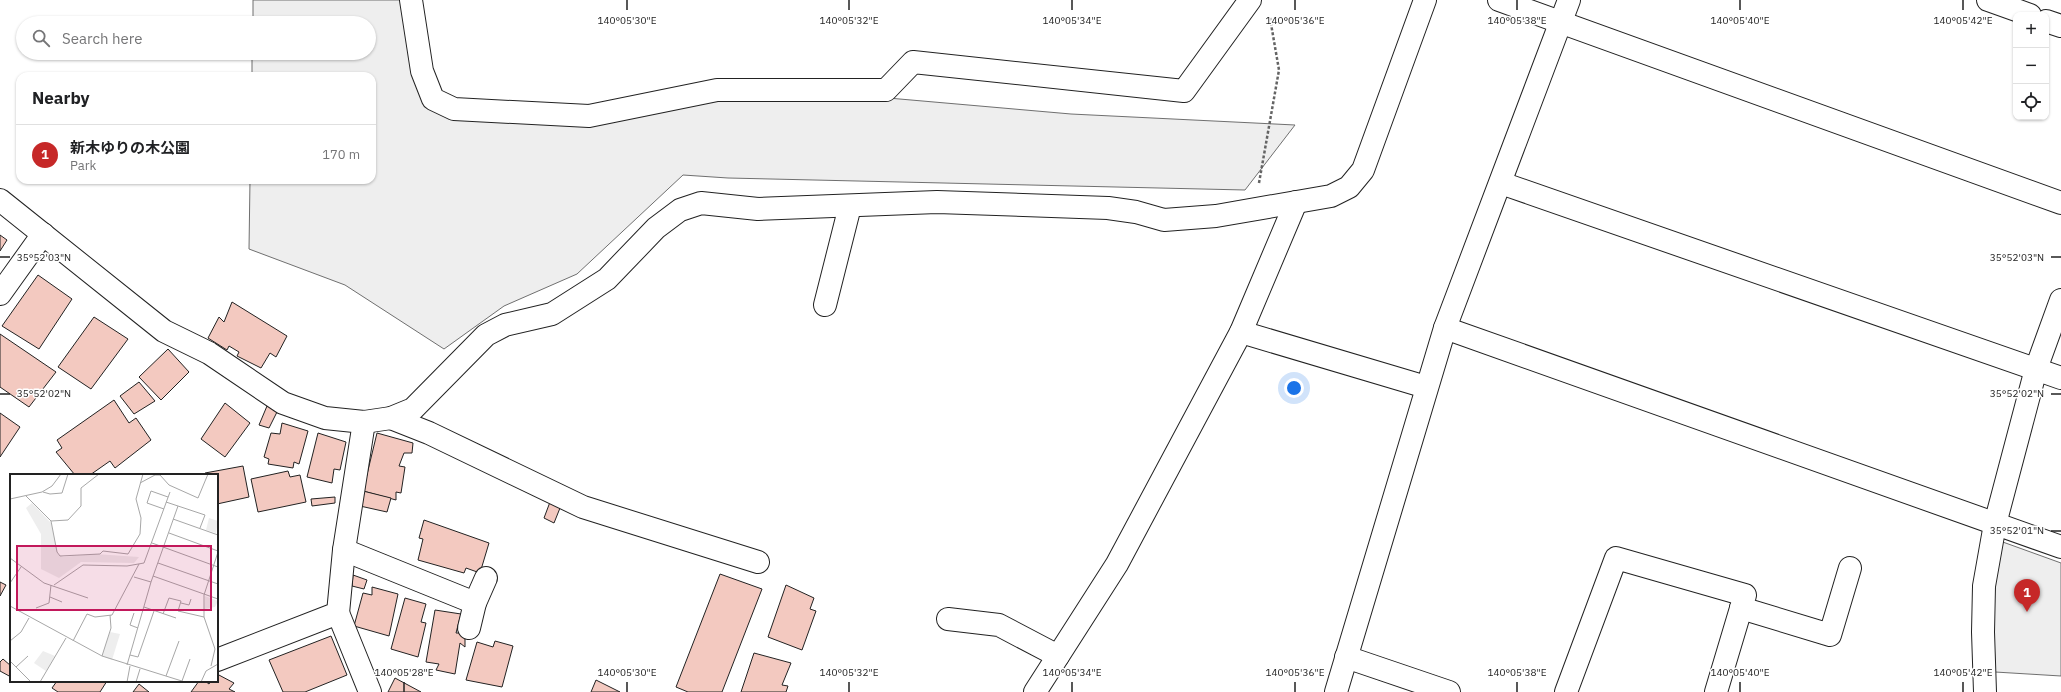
<!DOCTYPE html>
<html lang="en">
<head>
<meta charset="utf-8">
<style>
	body { margin:0; font-family:"IBM Plex Sans","Noto Sans JP",sans-serif; background:#f6f6f6; color:#202124 }
	.controls { position:absolute; right:12px; top:12px; display:grid; overflow:hidden; border-radius:8px; box-shadow:0 1px 3px #0004 }
	.controls button { width:36px; height:36px; display:grid; place-items:center; padding:0; border:0; border-bottom:1px solid #e0e0e0; background:#fff; color:#202124; font:20px sans-serif }
	.you { position:absolute; left:1294px; top:388px; width:14px; height:14px; margin:-10px; border:3px solid #fff; border-radius:50%; background:#1a73e8; box-shadow:0 0 0 6px #1a73e833 }
	.badge { display:grid; place-items:center; width:26px; height:26px; border-radius:50%; background:#c62828; color:#fff; font-size:13px; font-weight:700 }
	.pin { position:absolute; translate:-50% -33px; filter:drop-shadow(0 1px 2px #0008) }
	.pin::after { content:''; position:absolute; top:21px; width:14px; height:12px; background:inherit; clip-path:polygon(0 0,100% 0,50% 100%) }
	.list { margin:0; padding:0; list-style:none }
	h2 { display:flex; justify-content:space-between; align-items:center; height:52px; margin:0; padding:0 16px; font-size:17px }
	h2 small { font-size:13px; font-weight:400; color:#757577 }
	.list li { display:grid; grid-template-columns:26px 1fr auto; gap:12px; align-items:center; box-sizing:border-box; height:60px; padding:0 16px; border-top:1px solid #e0e0e0 }
	.list b { display:block; font-size:15px; white-space:nowrap }
	.list p { margin:0; font-size:13px; white-space:nowrap; color:#757577 }
	.list em { font-size:13px; font-style:normal; color:#757577 }
	.icon { flex:none; width:22px; height:22px; fill:none; stroke:currentColor; stroke-width:2; stroke-linecap:round; stroke-linejoin:round }
	.map { position:relative; flex:none; width:2061px; height:692px; overflow:hidden }
	.search { position:absolute; background:#fff; box-shadow:0 1px 3px #0004; left:16px; top:16px; width:360px; height:44px; display:flex; align-items:center; gap:10px; box-sizing:border-box; padding:0 14px; border-radius:22px; color:#757577; font-size:15px }
	.panel { position:absolute; background:#fff; box-shadow:0 1px 3px #0004; left:16px; top:72px; width:360px; height:112px; border-radius:12px }
	.map>svg:first-child { display:block }
	.green { fill:#eee; stroke:#6f6f6f }
	.building { fill:#f3c9c0; stroke:#222 }
	.lines { fill:none; stroke-linecap:round; stroke-linejoin:round }
	.minor-casing { stroke:#222; stroke-width:24 }
	.path { stroke:#646464; stroke-width:2.5; stroke-dasharray:3 2; stroke-linecap:butt }
	.minor { stroke:#fff; stroke-width:22 }
	.ticks { fill:none; stroke:#222; stroke-width:1.5 }
	.inset-road { fill:none; stroke:#a7a7a7; stroke-width:1 }
	.view { fill:#c2185b; fill-opacity:0.15; stroke:#c2185b; stroke-width:2 }
	.inset-edge { fill:none; stroke:#222; stroke-width:2 }
	.ticks-label { font-size:10px; text-anchor:middle; fill:#222; stroke:#fff; stroke-width:3; stroke-linejoin:round; paint-order:stroke }
</style>
</head>
<body>
<div class="map">
<svg width="2061" height="692" viewBox="0 0 2061 692">
	<rect width="100%" height="100%" fill="#fff"/>
	<g class="green">
		<polygon points="253,0 417,0 432,88 482,117 831,93 1071,114 1295,125 1245,190 728,178 683,175 577,274 504,306 444,349 345,285 249,249 250,180 372,180 372,76 252,76 252,53 369,53 369,23 253,23"/>
		<polygon points="2000,541 2061,563 2061,676 1995,672 1993,589"/>
	</g>
	<g class="building">
		<polygon points="0,235 7,240 0,251"/>
		<polygon points="38,275 72,299 39,349 2,326"/>
		<polygon points="232,302 287,336 276,357 270,353 261,368 237,356 239,352 229,346 227,350 208,338 219,317 224,322"/>
		<polygon points="94,317 128,339 91,389 58,367"/>
		<polygon points="0,334 56,372 29,407 0,387"/>
		<polygon points="168,349 189,372 161,400 139,377"/>
		<polygon points="139,382 155,401 134,414 120,396"/>
		<polygon points="114,400 129,423 136,418 151,440 115,468 110,461 90,475 75,475 56,452 62,448 57,440"/>
		<polygon points="225,403 250,423 225,457 201,439"/>
		<polygon points="267,406 278,410 269,428 259,425"/>
		<polygon points="0,413 20,427 0,457"/>
		<polygon points="282,423 308,431 299,464 294,462 293,468 268,464 269,459 264,457 271,433 280,434"/>
		<polygon points="318,433 346,442 340,470 334,469 332,483 307,477"/>
		<polygon points="377,433 413,443 412,453 404,453 399,466 405,467 401,493 396,492 396,500 363,491"/>
		<polygon points="243,466 249,497 217,504 217,475 206,475 205,473"/>
		<polygon points="288,471 290,477 300,475 306,502 258,512 251,479"/>
		<polygon points="363,491 391,498 387,512 360,506"/>
		<polygon points="335,497 335,503 312,506 311,499"/>
		<polygon points="550,502 560,508 554,523 544,518"/>
		<polygon points="424,520 489,543 480,573 466,568 464,573 418,560 423,539 419,538"/>
		<polygon points="720,574 762,589 722,692 688,692 676,687"/>
		<polygon points="353,575 367,580 364,589 352,586"/>
		<polygon points="0,582 6,585 0,596"/>
		<polygon points="786,585 814,598 810,609 816,611 802,650 768,637"/>
		<polygon points="372,587 398,594 389,636 354,626 363,593 372,595"/>
		<polygon points="405,598 426,604 421,622 426,623 418,657 391,649"/>
		<polygon points="435,610 461,614 456,633 465,633 465,647 460,643 455,674 436,670 439,664 426,662"/>
		<polygon points="331,636 347,675 305,692 283,692 269,660"/>
		<polygon points="495,641 513,646 502,687 466,680 477,642 493,647"/>
		<polygon points="754,653 791,663 782,685 788,686 786,692 741,692"/>
		<polygon points="3,659 11,666 11,677 0,671 0,662"/>
		<polygon points="217,674 234,683 229,689 235,692 191,692 199,681 205,681 209,684 211,681 217,681"/>
		<polygon points="395,678 421,692 388,692"/>
		<polygon points="596,680 620,692 591,692"/>
		<polygon points="57,681 107,681 100,692 58,692 52,688"/>
		<polygon points="139,684 149,692 133,692"/>
	</g>
	<g class="lines">
		<defs>
			<g id="minor">
				<polyline points="411,0 422,71 433,99 454,109 589,116 717,90 886,90 913,62 1184,91 1250,0"/>
				<polyline points="1499,0 2061,203"/>
				<polyline points="1988,0 2030,15"/>
				<polyline points="2046,21 2061,26"/>
				<polyline points="1501,183 2061,378"/>
				<polyline points="0,200 164,331 209,353 283,403 325,418 364,422 391,418 413,409 486,335 505,325 552,314 607,279 656,228 680,210 701,203 758,209 937,202 1108,208 1136,212 1164,220 1216,216 1331,196 1349,187 1363,170 1425,0"/>
				<polyline points="0,294 43,234"/>
				<polyline points="825,305 850,206"/>
				<polyline points="1445,328 2061,547"/>
				<polyline points="1241,332 1426,387"/>
				<polyline points="391,418 429,433 583,507 758,562"/>
				<polyline points="344,550 475,603"/>
				<polyline points="1741,608 1830,635 1850,568"/>
				<polyline points="338,613 370,692"/>
				<polyline points="948,619 999,625 1058,656"/>
				<polyline points="469,628 475,603 486,578"/>
				<polyline points="1346,657 1449,692"/>
				<polyline points="217,660 338,613 344,550 364,422"/>
				<polyline points="1035,692 1117,564 1241,332 1296,202"/>
				<polyline points="1336,692 1445,328 1569,0"/>
				<polyline points="1566,692 1616,558 1745,595 1716,692"/>
				<polyline points="1985,692 1983,632 1984,586 1995,524 2036,369 2061,300"/>
			</g>
		</defs>
		<use href="#minor" class="minor-casing"/>
		<polyline class="path" points="1259,183 1279,70 1270,18"/>
		<use href="#minor" class="minor"/>
	</g>
	<path class="ticks" d="M627,0V10M849,0V10M1072,0V10M1295,0V10M1517,0V10M1740,0V10M1963,0V10M0,257H10M2051,257H2061M0,394H10M2051,394H2061M2051,531H2061M404,682V692M627,682V692M849,682V692M1072,682V692M1295,682V692M1517,682V692M1740,682V692M1963,682V692"/>
	<g transform="translate(10 474)">
		<rect width="208" height="208" fill="#fff"/>
		<path d="M22,29L41,49L48,80L53,83L85,80L129,83L124,89L71,88L49,104L31,95V60L16,34ZM199,44L208,47L206,59L196,56ZM195,122L208,127L205,133L194,135ZM100,158L110,160L102,186L92,182ZM33,177L45,182L36,197L24,189Z" fill="#eee"/>
		<path class="inset-road" d="M130,9L145,1H150L159,11L188,24L198,0M33,18L40,20L52,19L58,0M16,22L41,47L58,46L71,32V14L89,0M0,25L32,18L42,12L51,0M156,28L195,41L190,54M154,35L137,29L141,17L158,23M163,45L208,61M41,47L47,78L50,82L90,80L93,77L118,80L130,60L131,44L126,25L133,0M159,59L208,77M142,69L208,93M0,84L34,109L78,124M148,89L208,110M143,102L208,125M124,103L141,108M0,109L11,93M44,111L73,91L117,92L134,89L160,18M40,123L52,128M171,129L179,131L181,125M0,132L92,182L175,208M134,133L166,144M26,134L39,129L41,111M124,139L120,151L128,154M153,140L159,124L171,127L168,137L194,143L205,175L201,192M194,143V121L208,78M0,167L11,158L19,144M63,167L77,140L85,143L102,141L129,90M120,181L128,183L144,137M92,182L101,154L100,141M0,187L21,208M117,191L141,108L168,32M6,193L18,182M156,202L169,167M172,207L180,185M30,208L56,164M117,208L120,192M126,208L130,195M191,208L196,197L208,190"/>
		<path class="view" d="M7,72H201V136H7Z"/>
		<rect width="208" height="208" class="inset-edge"/>
	</g>
	<g class="ticks-label">
		<text x="627" y="24">140°05'30"E</text>
		<text x="849" y="24">140°05'32"E</text>
		<text x="1072" y="24">140°05'34"E</text>
		<text x="1295" y="24">140°05'36"E</text>
		<text x="1517" y="24">140°05'38"E</text>
		<text x="1740" y="24">140°05'40"E</text>
		<text x="1963" y="24">140°05'42"E</text>
		<text x="44" y="261">35°52'03"N</text>
		<text x="2017" y="261">35°52'03"N</text>
		<text x="44" y="397">35°52'02"N</text>
		<text x="2017" y="397">35°52'02"N</text>
		<text x="2017" y="534">35°52'01"N</text>
		<text x="404" y="676">140°05'28"E</text>
		<text x="627" y="676">140°05'30"E</text>
		<text x="849" y="676">140°05'32"E</text>
		<text x="1072" y="676">140°05'34"E</text>
		<text x="1295" y="676">140°05'36"E</text>
		<text x="1517" y="676">140°05'38"E</text>
		<text x="1740" y="676">140°05'40"E</text>
		<text x="1963" y="676">140°05'42"E</text>
	</g>
</svg>
<div class="controls">
<button>+</button>
<button>−</button>
<button><svg class="icon" aria-label="locate" viewBox="0 0 24 24"><circle cx="12" cy="12" r="6"/><path d="M12 2v4M12 18v4M2 12h4M18 12h4"/></svg></button>
</div>
<div class="you"></div>
<div class="pin badge" style="left:2027px;top:612px">1</div>
<div class="search"><svg class="icon" aria-label="search" viewBox="0 0 24 24"><circle cx="10" cy="10" r="6"/><path d="M15 15l6 6"/></svg>Search here</div>
<section class="panel">
<h2>Nearby<small></small></h2>
<ul class="list">
<li><span class="badge">1</span><div><b>新木ゆりの木公園</b><p>Park</p></div><em>170 m</em></li>
</ul>
</section>
</div>
</body>
</html>
